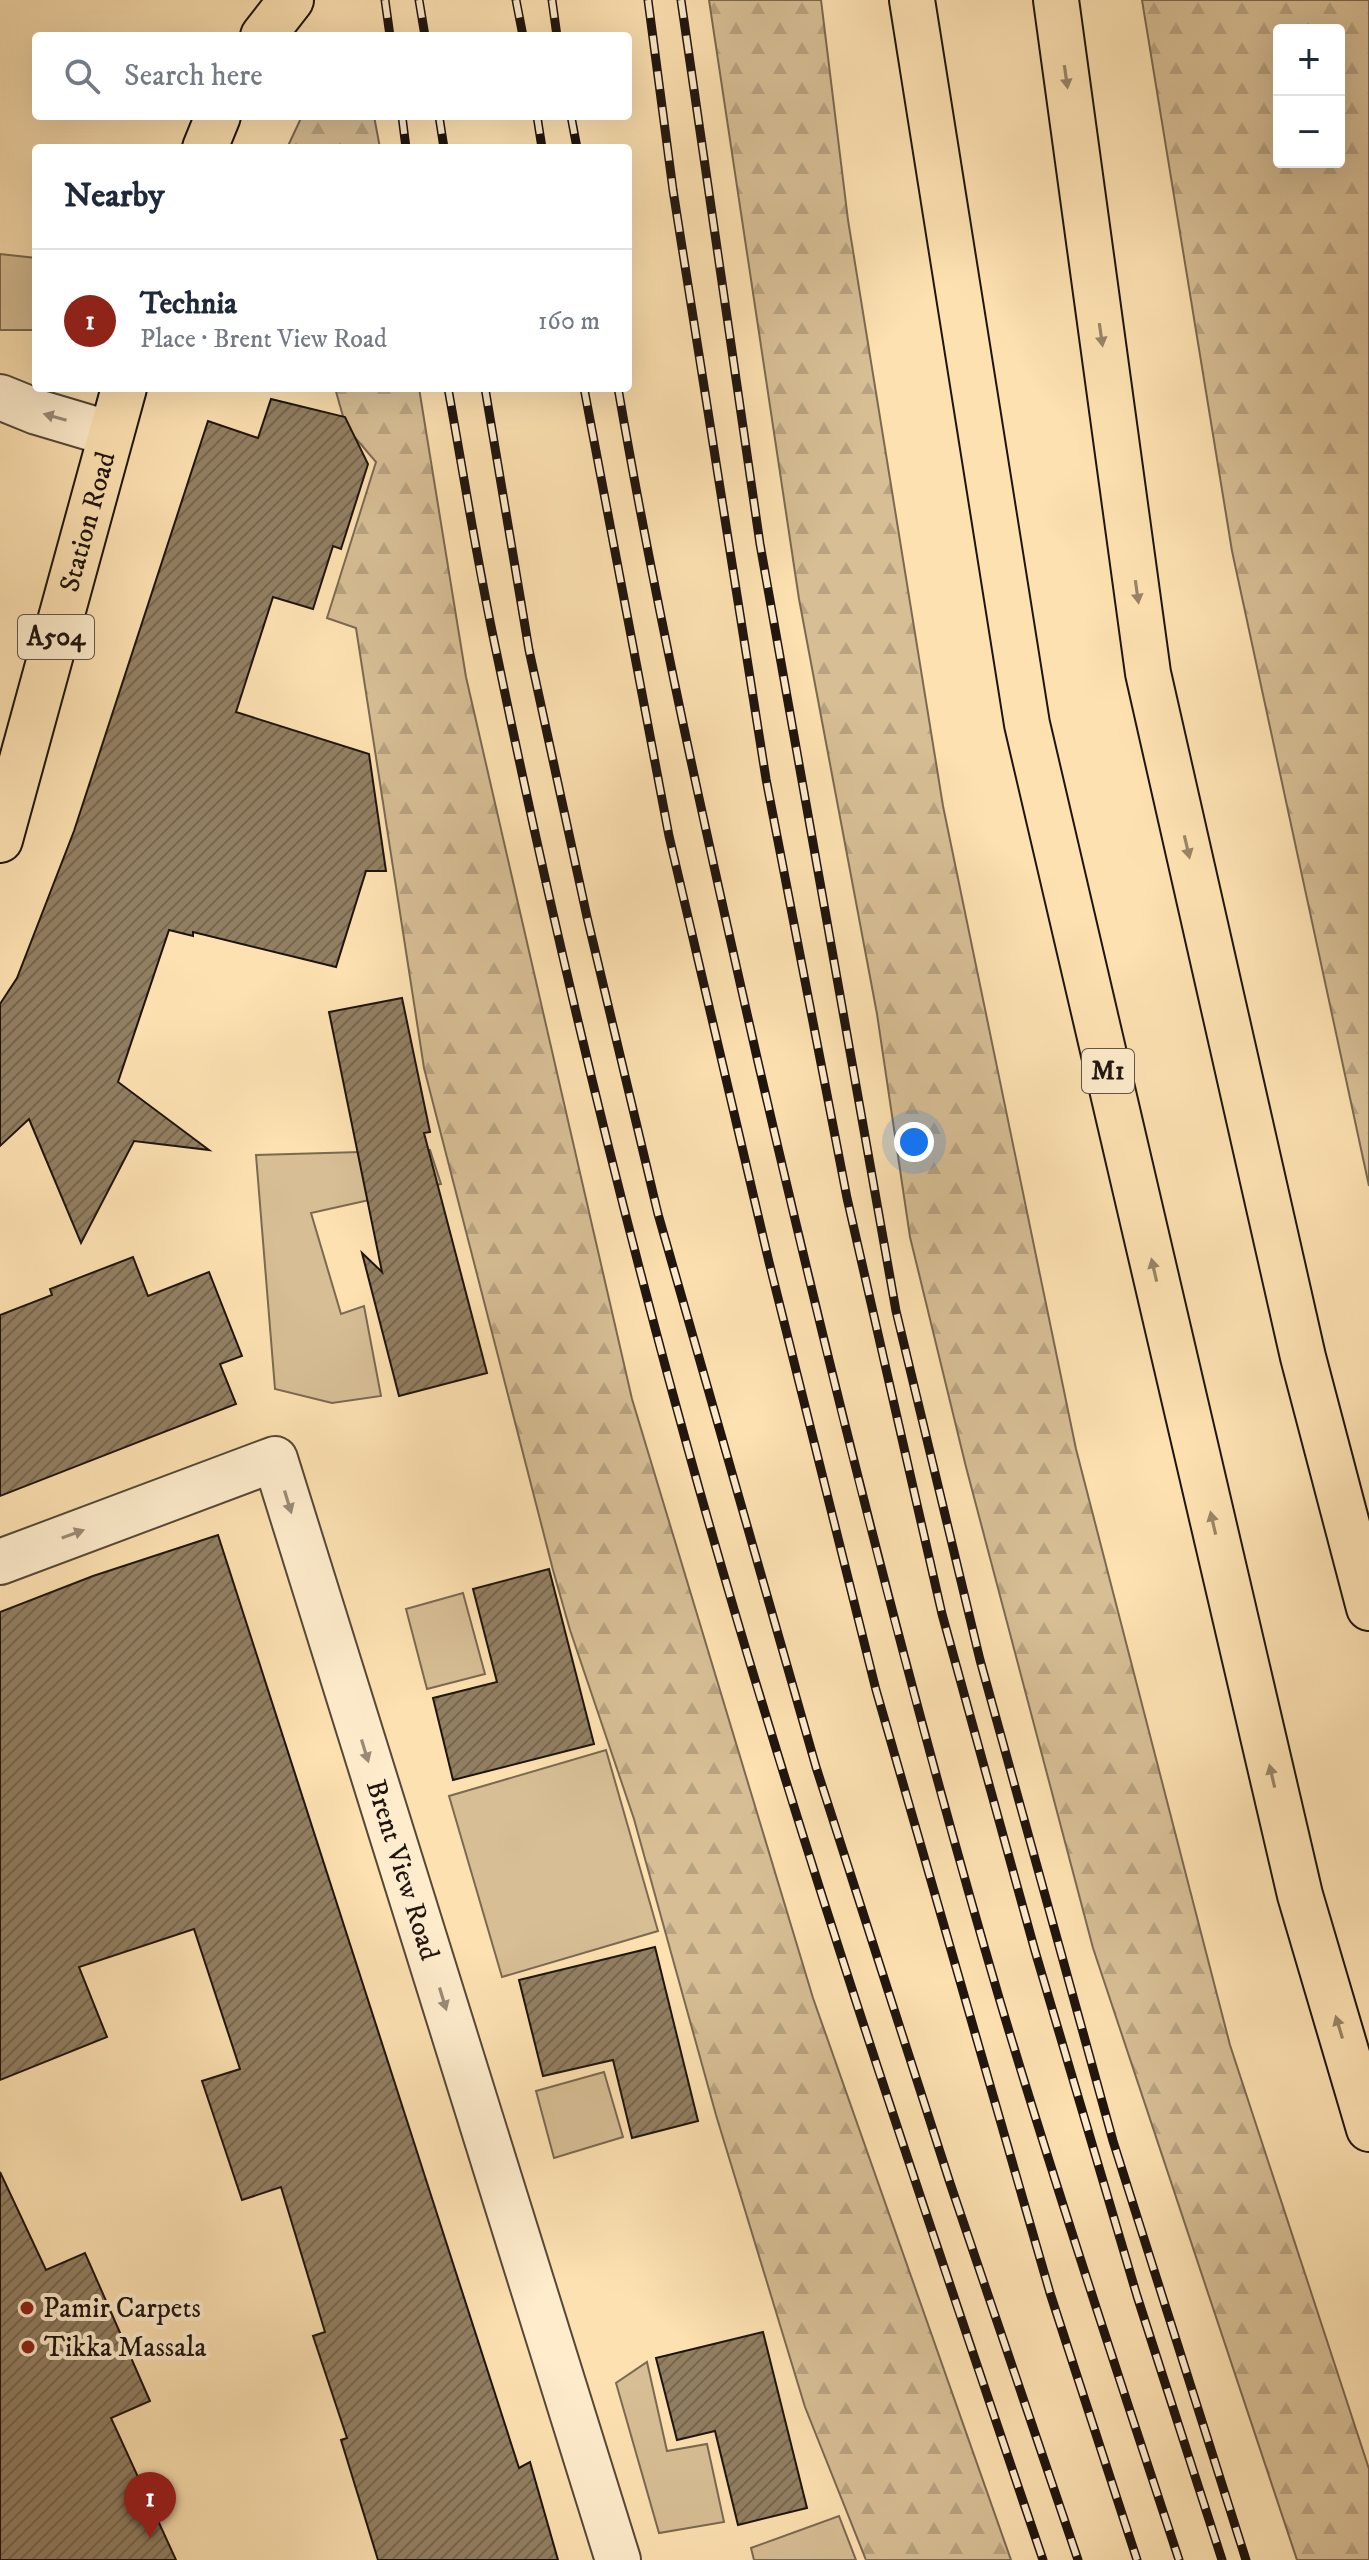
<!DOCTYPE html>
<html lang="en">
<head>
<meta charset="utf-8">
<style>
	body { margin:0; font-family:"IM FELL DW Pica",serif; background:#f6f6f7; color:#1f2937 }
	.controls { position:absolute; right:24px; top:24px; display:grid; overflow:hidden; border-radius:8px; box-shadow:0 8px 32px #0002 }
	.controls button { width:72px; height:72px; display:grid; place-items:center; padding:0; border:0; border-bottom:2px solid #e0e1e3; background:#fff; color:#1f2937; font:40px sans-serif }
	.you { position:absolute; left:914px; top:1142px; width:28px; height:28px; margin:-20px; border:6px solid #fff; border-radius:50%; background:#1a73e8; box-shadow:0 0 0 12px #1a73e833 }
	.badge { display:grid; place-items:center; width:52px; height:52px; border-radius:50%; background:#8f2418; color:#fff; font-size:26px; font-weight:700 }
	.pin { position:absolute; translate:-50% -66px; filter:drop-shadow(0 2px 4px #0008) }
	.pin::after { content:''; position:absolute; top:42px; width:28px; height:24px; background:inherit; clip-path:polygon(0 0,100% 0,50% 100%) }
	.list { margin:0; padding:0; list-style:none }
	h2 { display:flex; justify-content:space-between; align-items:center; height:104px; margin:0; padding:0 32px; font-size:34px }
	h2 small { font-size:26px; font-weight:400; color:#747a83 }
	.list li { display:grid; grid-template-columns:52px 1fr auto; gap:24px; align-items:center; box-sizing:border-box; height:144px; padding:0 32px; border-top:2px solid #e0e1e3 }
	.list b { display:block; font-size:30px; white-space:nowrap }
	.list p { margin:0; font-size:26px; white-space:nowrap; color:#747a83 }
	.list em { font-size:26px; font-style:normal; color:#747a83 }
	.icon { flex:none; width:44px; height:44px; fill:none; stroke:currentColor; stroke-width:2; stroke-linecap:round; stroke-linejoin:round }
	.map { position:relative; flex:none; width:1369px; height:2560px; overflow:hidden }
	.search { position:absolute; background:#fff; box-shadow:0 8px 32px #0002; left:32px; top:32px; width:600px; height:88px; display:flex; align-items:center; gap:20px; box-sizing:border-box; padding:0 28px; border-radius:8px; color:#747a83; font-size:30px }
	.panel { position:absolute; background:#fff; box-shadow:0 8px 32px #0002; left:32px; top:144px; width:600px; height:248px; border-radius:8px }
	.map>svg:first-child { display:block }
	.green { fill:#d7be95; stroke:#7b6951; stroke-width:2 }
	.forest { fill:url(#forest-firs); stroke:#7b6951; stroke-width:2; fill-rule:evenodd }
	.building { fill:url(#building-hatch); stroke:#1f140d; stroke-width:2 }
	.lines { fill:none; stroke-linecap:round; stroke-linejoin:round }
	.street-casing { stroke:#564736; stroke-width:48 }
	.primary-casing { stroke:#1f140d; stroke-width:48 }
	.highway-casing { stroke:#1f140d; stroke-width:48 }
	.street { stroke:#feeccc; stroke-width:44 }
	.primary { stroke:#fde1b1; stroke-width:44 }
	.highway { stroke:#fde1b1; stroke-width:44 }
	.rail-casing { stroke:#1f140d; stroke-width:9 }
	.rail { stroke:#feeccc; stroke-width:6; stroke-dasharray:18; stroke-linecap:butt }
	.oneway { fill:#998567 }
	.oneway2 { fill:#9a8b76 }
	.poi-dot { fill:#8f2418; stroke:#feeccc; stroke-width:3 }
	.labels { text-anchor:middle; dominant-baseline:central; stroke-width:8; stroke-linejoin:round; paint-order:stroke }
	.shield { fill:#feeccc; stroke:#625546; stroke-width:2 }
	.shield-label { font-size:26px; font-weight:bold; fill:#1f140d }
	.street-label { font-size:28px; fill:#1f140d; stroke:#feeccc }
	.poi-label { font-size:28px; fill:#1f140d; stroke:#feeccc; text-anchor:start }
</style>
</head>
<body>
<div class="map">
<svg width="1369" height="2560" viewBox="0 0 1369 2560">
	<defs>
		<pattern id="forest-firs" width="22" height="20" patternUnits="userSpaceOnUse" patternTransform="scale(2)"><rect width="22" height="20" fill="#d7be95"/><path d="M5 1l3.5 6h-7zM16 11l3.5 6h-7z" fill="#b8a27f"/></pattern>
		<pattern id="building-hatch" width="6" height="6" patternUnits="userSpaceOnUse" patternTransform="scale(2)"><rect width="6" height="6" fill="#927f62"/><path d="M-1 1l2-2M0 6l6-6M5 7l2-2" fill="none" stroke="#77674f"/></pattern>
	</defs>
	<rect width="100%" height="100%" fill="#fde1b1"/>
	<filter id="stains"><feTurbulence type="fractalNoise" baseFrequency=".0025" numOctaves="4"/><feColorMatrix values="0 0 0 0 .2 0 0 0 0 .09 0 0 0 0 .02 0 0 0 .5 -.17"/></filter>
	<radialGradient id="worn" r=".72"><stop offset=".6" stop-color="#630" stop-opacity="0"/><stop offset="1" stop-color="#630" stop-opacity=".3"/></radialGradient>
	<g class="green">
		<polygon points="0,254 36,258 36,330 0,330"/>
		<polygon points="430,1150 441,1184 311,1213 341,1314 364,1306 381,1396 332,1403 275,1389 256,1155"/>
		<polygon points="463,1593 485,1674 427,1689 406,1609"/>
		<polygon points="606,1750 658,1931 502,1977 449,1796"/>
		<polygon points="604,2072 623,2137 554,2158 536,2091"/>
		<polygon points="647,2362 667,2451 707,2444 724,2522 659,2533 616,2383"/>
		<polygon points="839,2516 856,2560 754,2560 751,2548"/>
	</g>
	<g class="forest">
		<polygon points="709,0 821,0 848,220 943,806 1076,1449 1230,2045 1369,2469 1369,2560 1297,2560 1093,1948 966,1467 910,1237 877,1014 799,599"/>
		<path d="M1142,0H1369V1186L1232,551ZM1339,30V162H1279V30Z"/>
		<polygon points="302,116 374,116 380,148 287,148"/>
		<polygon points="335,388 419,388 466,677 632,1399 813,1998 1011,2560 866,2560 805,2407 716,2115 634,1819 570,1630 553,1570 424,1068 356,628 327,618 376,462 346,427"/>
	</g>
	<g class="building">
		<polygon points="271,399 345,417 368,464 341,549 333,546 313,609 273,597 236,712 369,754 386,871 366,871 336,967 193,932 193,936 169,930 118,1082 209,1150 134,1141 81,1243 29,1119 0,1146 0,1004 17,978 74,831 208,421 258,438"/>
		<polygon points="402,998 430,1132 424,1133 487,1373 399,1396 362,1253 382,1272 329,1012"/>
		<polygon points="133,1257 148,1296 209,1272 242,1356 220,1364 236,1404 0,1496 0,1315 52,1295 50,1289"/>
		<polygon points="218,1535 519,2468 530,2462 558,2560 378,2560 341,2440 347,2438 313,2336 325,2332 281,2187 242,2200 202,2081 240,2069 194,1929 79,1967 107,2037 0,2080 0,1612 93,1576"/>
		<polygon points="549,1569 594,1744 453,1780 433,1698 497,1682 473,1589"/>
		<polygon points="655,1947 698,2121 632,2138 613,2060 543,2076 519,1980"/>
		<polygon points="0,2172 46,2270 85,2253 150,2401 111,2418 176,2560 0,2560"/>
		<polygon points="763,2332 807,2508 738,2525 715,2431 677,2440 656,2358"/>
	</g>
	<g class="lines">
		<defs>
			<g id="street">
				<polyline points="0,397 37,412 111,434"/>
				<path id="s1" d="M0,1562L275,1459L618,2560"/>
			</g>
			<g id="primary">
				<polyline points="263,36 291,0"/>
				<polyline points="205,148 218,116"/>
				<path id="s2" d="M0,840L124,388"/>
			</g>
			<g id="highway">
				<polyline points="912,0 1027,724 1300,1895 1369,2129"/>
				<polyline points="1056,0 1148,673 1303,1357 1369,1608"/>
			</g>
		</defs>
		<use href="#street" class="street-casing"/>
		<use href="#primary" class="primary-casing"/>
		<use href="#highway" class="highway-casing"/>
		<use href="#street" class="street"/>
		<use href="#primary" class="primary"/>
		<use href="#highway" class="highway"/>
		<defs>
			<g id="rail">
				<polyline points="385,0 390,36"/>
				<polyline points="419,0 425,36"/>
				<polyline points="516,0 523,36"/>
				<polyline points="552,0 557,36"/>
				<polyline points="648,0 673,190 766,779 847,1198 942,1614 1035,1951 1137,2296 1222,2560"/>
				<polyline points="681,0 760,544 896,1311 980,1660 1113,2141 1246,2560"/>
				<polyline points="402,116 406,148"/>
				<polyline points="439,116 444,148"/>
				<polyline points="537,116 542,148"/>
				<polyline points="571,116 577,148"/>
				<path d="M448,388C464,477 478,567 497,655C555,936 622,1216 700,1492C802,1852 923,2206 1043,2560"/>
				<polyline points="485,388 529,650 587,917 658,1214 816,1767 950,2183 1078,2560"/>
				<polyline points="584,388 669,836 769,1262 876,1690 1050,2293 1137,2560"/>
				<path d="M618,388C657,614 707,838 758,1062C831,1377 909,1691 1000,2001C1056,2189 1118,2374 1179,2560"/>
			</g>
		</defs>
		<use href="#rail" class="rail-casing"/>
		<use href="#rail" class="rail"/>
	</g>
	<defs><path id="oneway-solid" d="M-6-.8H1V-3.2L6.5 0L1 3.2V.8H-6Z" transform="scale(2)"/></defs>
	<g class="oneway">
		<use href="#oneway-solid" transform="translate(1066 77) rotate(82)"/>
		<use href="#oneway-solid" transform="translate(1101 335) rotate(82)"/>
		<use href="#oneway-solid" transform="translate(1137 592) rotate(82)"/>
		<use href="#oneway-solid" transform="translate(1187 847) rotate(77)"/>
		<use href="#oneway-solid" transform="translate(1154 1270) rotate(-103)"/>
		<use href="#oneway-solid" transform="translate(1213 1523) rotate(-103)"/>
		<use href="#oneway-solid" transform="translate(1272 1776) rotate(-103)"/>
		<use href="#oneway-solid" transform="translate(1339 2027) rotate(-107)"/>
	</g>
	<g class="oneway2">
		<use href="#oneway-solid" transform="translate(55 417) rotate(-164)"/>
		<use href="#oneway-solid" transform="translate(288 1502) rotate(73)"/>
		<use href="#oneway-solid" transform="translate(73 1534) rotate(-20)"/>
		<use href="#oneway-solid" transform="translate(365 1751) rotate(73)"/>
		<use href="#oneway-solid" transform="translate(443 1999) rotate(73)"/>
	</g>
	<g class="poi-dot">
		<circle cx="27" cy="2308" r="8"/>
		<circle cx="28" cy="2347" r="8"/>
	</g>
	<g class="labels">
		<g class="shield">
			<rect x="18" y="615" width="76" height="44" rx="6"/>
			<rect x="1082" y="1049" width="52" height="44" rx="6"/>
		</g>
		<g class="shield-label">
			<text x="56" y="637">A504</text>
			<text x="1108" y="1071">M1</text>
		</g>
		<g class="street-label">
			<text stroke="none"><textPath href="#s2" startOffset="330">Station Road</textPath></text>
			<text stroke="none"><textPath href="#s1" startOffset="724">Brent View Road</textPath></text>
		</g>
		<g class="poi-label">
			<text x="43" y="2308">Pamir Carpets</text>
			<text x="44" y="2347">Tikka Massala</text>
		</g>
	</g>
	<rect width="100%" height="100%" filter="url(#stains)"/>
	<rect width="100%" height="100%" fill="url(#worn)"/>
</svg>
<div class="controls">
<button>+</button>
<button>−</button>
</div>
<div class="you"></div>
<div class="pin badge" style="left:150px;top:2538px">1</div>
<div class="search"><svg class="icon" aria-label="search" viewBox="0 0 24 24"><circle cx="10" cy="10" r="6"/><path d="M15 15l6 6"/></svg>Search here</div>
<section class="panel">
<h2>Nearby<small></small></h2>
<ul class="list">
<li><span class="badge">1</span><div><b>Technia</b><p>Place · Brent View Road</p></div><em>160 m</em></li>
</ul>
</section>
</div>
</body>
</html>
